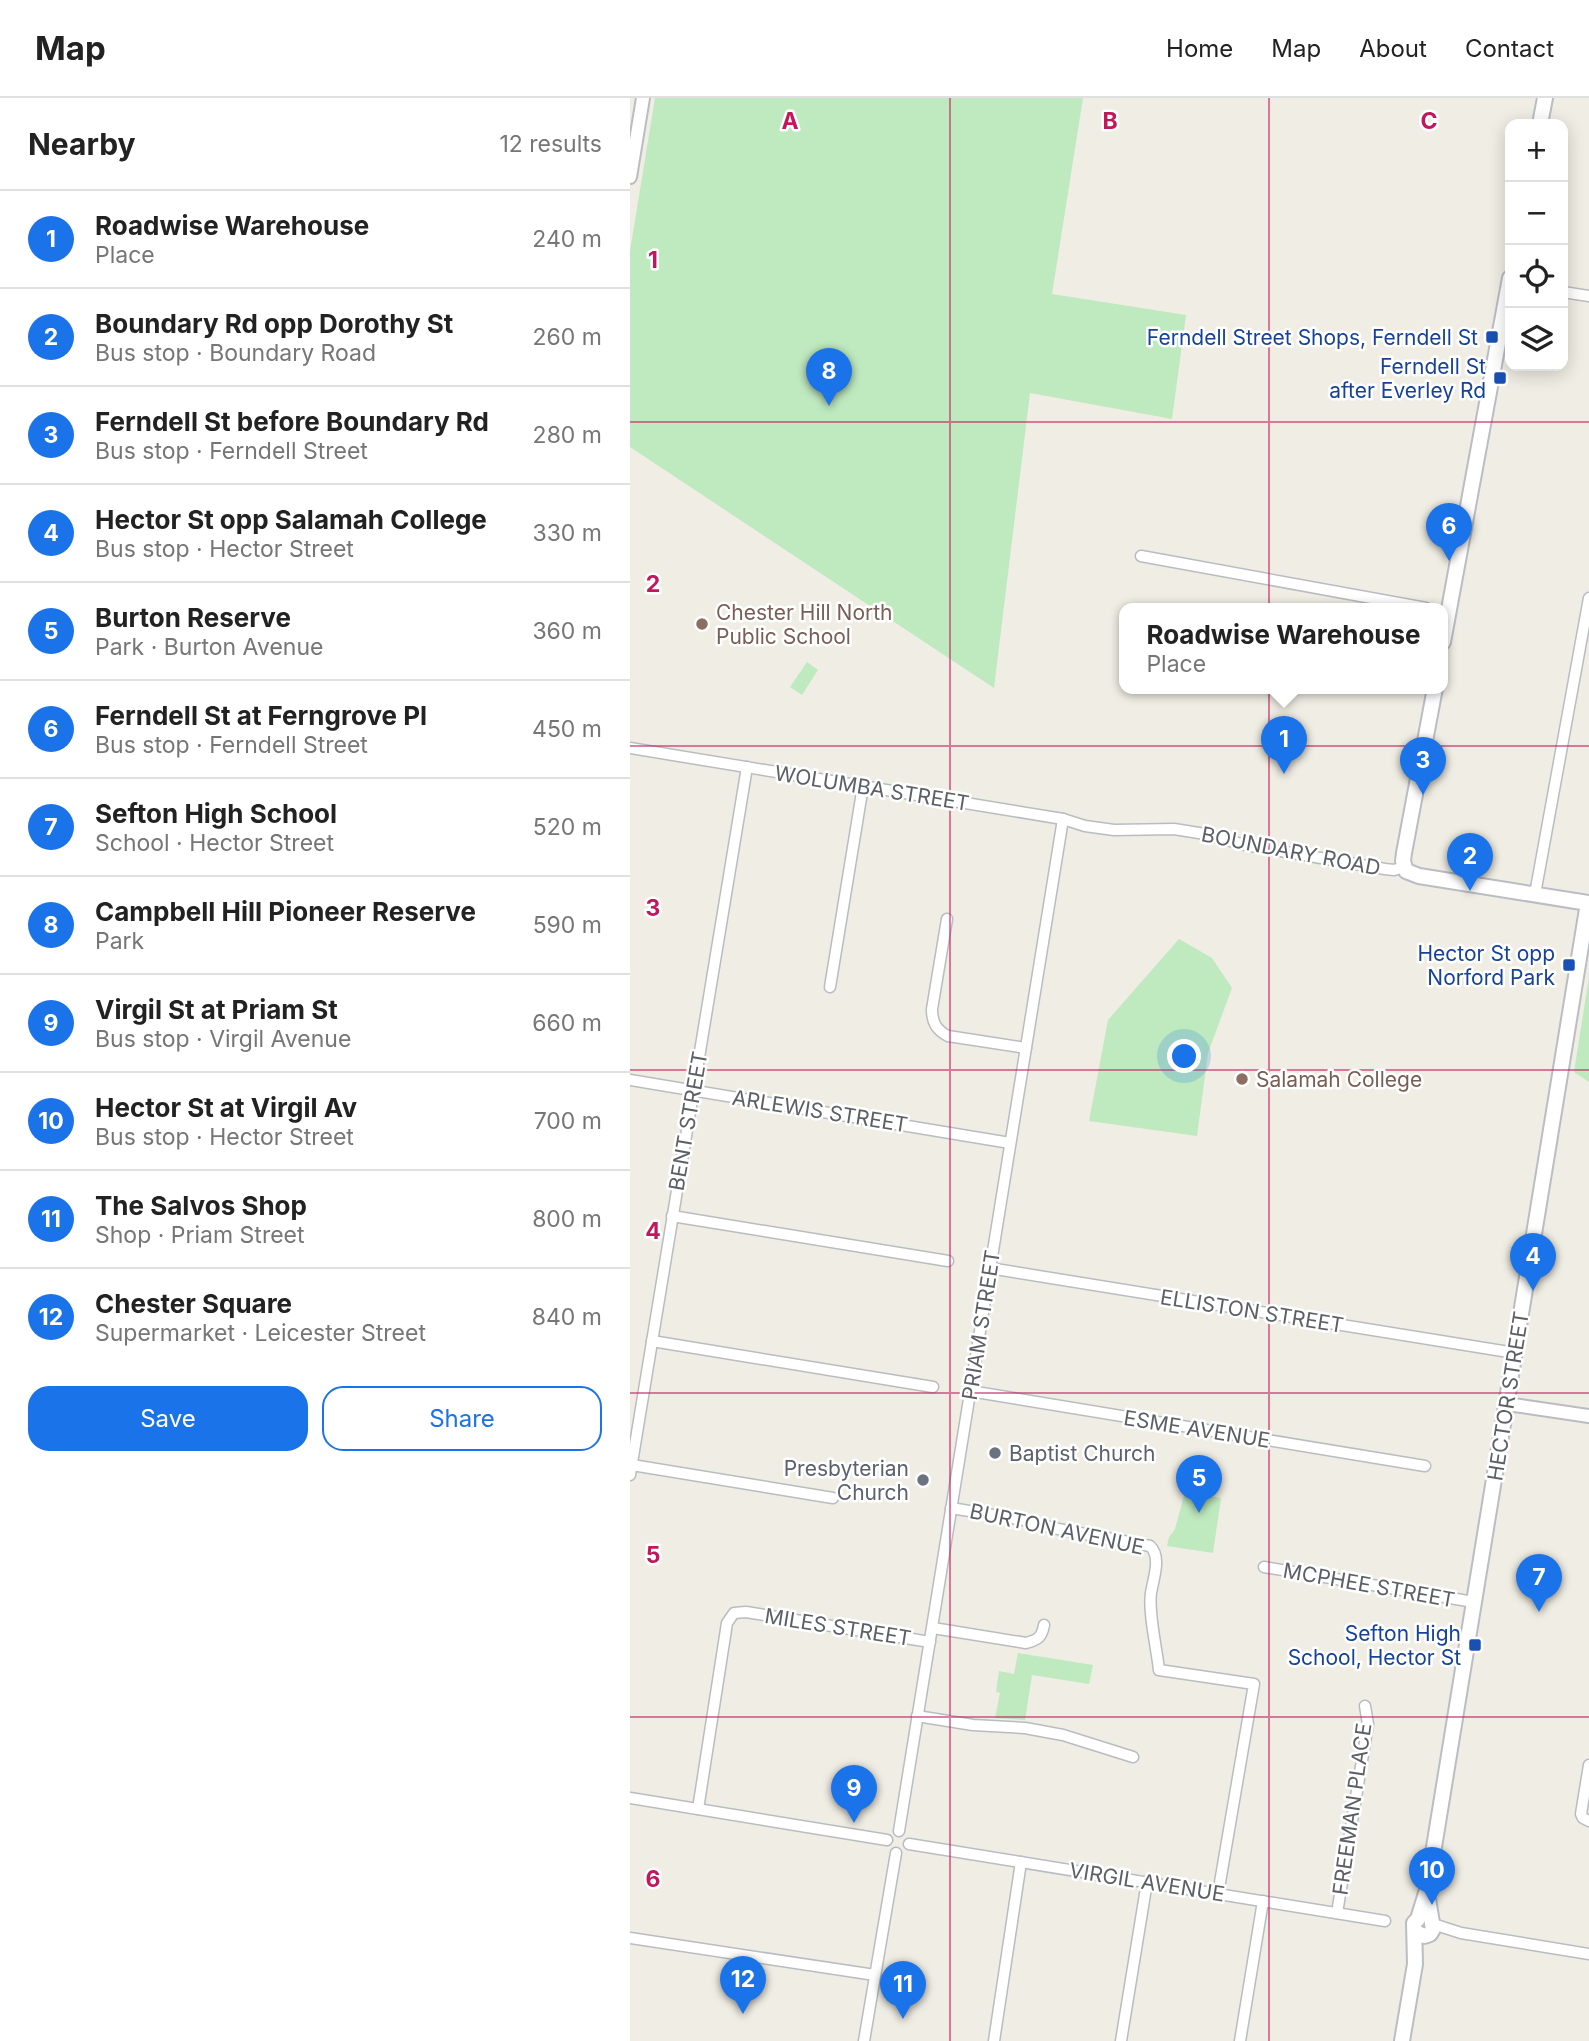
<!DOCTYPE html>
<html lang="en">
<head>
<meta charset="utf-8">
<style>
	body { margin:0; font-family:Inter,sans-serif; background:#f6f6f6; color:#222 }
	.controls { position:absolute; right:21px; top:21px; display:grid; overflow:hidden; border-radius:14px; box-shadow:0 4px 18px #0003 }
	.controls button { width:63px; height:63px; display:grid; place-items:center; padding:0; border:0; border-bottom:2px solid #e0e0e0; background:#fff; color:#222; font:35px sans-serif }
	.you { position:absolute; left:555px; top:959px; width:24px; height:24px; margin:-18px; border:5px solid #fff; border-radius:50%; background:#1a73e8; box-shadow:0 0 0 10px #1a73e833 }
	.badge { display:grid; place-items:center; width:46px; height:46px; border-radius:50%; background:#1a73e8; color:#fff; font-size:23px; font-weight:700 }
	.pin { position:absolute; translate:-50% -58px; filter:drop-shadow(0 2px 4px #0008) }
	.pin::after { content:''; position:absolute; top:37px; width:24px; height:21px; background:inherit; clip-path:polygon(0 0,100% 0,50% 100%) }
	.popup { position:absolute; left:489px; top:505px; width:329px; height:91px; box-sizing:border-box; display:grid; place-content:center; border-radius:14px; background:#fff; filter:drop-shadow(0 2px 5px #0005); font-size:23px; white-space:nowrap; color:#767676 }
	.popup b { font-size:26px; color:#222 }
	.popup::after { content:''; position:absolute; left:50%; top:100%; margin-left:-14px; border:14px solid transparent; border-top-color:#fff }
	.list { margin:0; padding:0; list-style:none }
	h2 { display:flex; justify-content:space-between; align-items:center; height:91px; margin:0; padding:0 28px; font-size:30px }
	h2 small { font-size:23px; font-weight:400; color:#767676 }
	.list li { display:grid; grid-template-columns:46px 1fr auto; gap:21px; align-items:center; box-sizing:border-box; height:98px; padding:0 28px; border-top:2px solid #e0e0e0 }
	.list b { display:block; font-size:26px; white-space:nowrap }
	.list p { margin:0; font-size:23px; white-space:nowrap; color:#767676 }
	.list em { font-size:23px; font-style:normal; color:#767676 }
	.actions { display:flex; gap:14px; padding:21px 28px }
	.actions a { flex:1; padding:16px 0; border:2px solid #1a73e8; border-radius:21px; text-align:center; font-size:24px; color:#1a73e8 }
	.actions .main { background:#1a73e8; color:#fff }
	.icon { flex:none; width:38px; height:38px; fill:none; stroke:currentColor; stroke-width:2; stroke-linecap:round; stroke-linejoin:round }
	.map { position:relative; flex:none; width:959px; height:1943px; overflow:hidden }
	header { display:flex; align-items:center; gap:42px; box-sizing:border-box; height:98px; padding:0 35px; background:#fff; border-bottom:2px solid #e0e0e0 }
	header strong { font-size:33px }
	nav { display:flex; gap:38px; margin-inline-start:auto; font-size:24px }
	main { display:flex }
	aside { flex:1; background:#fff }
	.map>svg:first-child { display:block }
	.green { fill:#bfe9bf }
	.lines { fill:none; stroke-linecap:round; stroke-linejoin:round }
	.minor-casing { stroke:#b9bcc1; stroke-width:13 }
	.tertiary-casing { stroke:#b9bcc1; stroke-width:16 }
	.secondary-casing { stroke:#babdc4; stroke-width:18 }
	.minor { stroke:#fff; stroke-width:10 }
	.tertiary { stroke:#fff; stroke-width:12 }
	.secondary { stroke:#fff; stroke-width:14 }
	.grid { fill:none; stroke:#c2185b; stroke-width:2; stroke-opacity:0.55 }
	.transit-dot { fill:#1a4fb4; stroke:#fff; stroke-width:2.5 }
	.education-dot { fill:#8d6e63; stroke:#fff; stroke-width:2.5 }
	.worship-dot { fill:#6b7280; stroke:#fff; stroke-width:2.5 }
	.labels { text-anchor:middle; dominant-baseline:central; stroke-width:5; stroke-linejoin:round; paint-order:stroke }
	.transit-label { font-size:21px; fill:#164399; stroke:#fff; text-anchor:end }
	.education-label { font-size:21px; fill:#785e54; stroke:#fff; text-anchor:start }
	.street-label { font-size:21px; fill:#5c6066; stroke:#fff }
	.worship-label { font-size:21px; fill:#5b616d; stroke:#fff; text-anchor:start }
	.grid-label { font-size:23px; text-anchor:middle; font-weight:bold; fill:#c2185b; stroke:#fff; stroke-width:5; stroke-linejoin:round; paint-order:stroke }
</style>
</head>
<body>
<header>
<strong>Map</strong>
<nav><a>Home</a><a>Map</a><a>About</a><a>Contact</a></nav>
</header>
<main>
<aside>
<h2>Nearby<small>12 results</small></h2>
<ul class="list">
<li><span class="badge">1</span><div><b>Roadwise Warehouse</b><p>Place</p></div><em>240 m</em></li>
<li><span class="badge">2</span><div><b>Boundary Rd opp Dorothy St</b><p>Bus stop · Boundary Road</p></div><em>260 m</em></li>
<li><span class="badge">3</span><div><b>Ferndell St before Boundary Rd</b><p>Bus stop · Ferndell Street</p></div><em>280 m</em></li>
<li><span class="badge">4</span><div><b>Hector St opp Salamah College</b><p>Bus stop · Hector Street</p></div><em>330 m</em></li>
<li><span class="badge">5</span><div><b>Burton Reserve</b><p>Park · Burton Avenue</p></div><em>360 m</em></li>
<li><span class="badge">6</span><div><b>Ferndell St at Ferngrove Pl</b><p>Bus stop · Ferndell Street</p></div><em>450 m</em></li>
<li><span class="badge">7</span><div><b>Sefton High School</b><p>School · Hector Street</p></div><em>520 m</em></li>
<li><span class="badge">8</span><div><b>Campbell Hill Pioneer Reserve</b><p>Park</p></div><em>590 m</em></li>
<li><span class="badge">9</span><div><b>Virgil St at Priam St</b><p>Bus stop · Virgil Avenue</p></div><em>660 m</em></li>
<li><span class="badge">10</span><div><b>Hector St at Virgil Av</b><p>Bus stop · Hector Street</p></div><em>700 m</em></li>
<li><span class="badge">11</span><div><b>The Salvos Shop</b><p>Shop · Priam Street</p></div><em>800 m</em></li>
<li><span class="badge">12</span><div><b>Chester Square</b><p>Supermarket · Leicester Street</p></div><em>840 m</em></li>
</ul>
<div class="actions"><a class="main">Save</a><a>Share</a></div>
</aside>
<div class="map">
<svg width="959" height="1943" viewBox="0 0 959 1943">
	<rect width="100%" height="100%" fill="#f0ede4"/>
	<g class="green">
		<polygon points="25,0 453,0 422,196 556,217 542,321 400,295 364,590 0,349 0,153"/>
		<polygon points="177,564 188,572 172,597 160,589"/>
		<polygon points="549,841 582,860 602,890 578,955 567,1038 459,1023 478,922"/>
		<polygon points="959,879 959,984 944,974"/>
		<polygon points="555,1394 591,1400 583,1455 537,1448 539,1439 545,1431"/>
		<polygon points="388,1555 463,1567 459,1586 402,1577 395,1622 365,1620 370,1595 366,1594 369,1573 384,1576"/>
	</g>
	<g class="lines">
		<defs>
			<g id="minor">
				<polyline points="933,194 959,198"/>
				<polyline points="511,458 796,510"/>
				<polyline points="0,650 433,721 455,728 484,732 544,731 575,736 615,747 755,771 764,772 774,769"/>
				<polyline points="905,796 959,500"/>
				<path d="M317,821L302,911C302,924 306,932 318,938L396,950"/>
				<polyline points="200,889 233,688"/>
				<polyline points="0,982 380,1045"/>
				<polyline points="42,1118 318,1163"/>
				<polyline points="359,1170 885,1255"/>
				<polyline points="22,1243 303,1289"/>
				<polyline points="340,1293 795,1368"/>
				<polyline points="2,1367 203,1400"/>
				<polyline points="0,1377 117,669"/>
				<path d="M321,1410L394,1422L423,1430L520,1448C532,1459 523,1481 521,1495C518,1514 527,1552 529,1572L624,1586L588,1796"/>
				<polyline points="634,1469 844,1504"/>
				<path d="M303,1530L396,1545C408,1542 412,1539 414,1527"/>
				<polyline points="287,1618 343,1627 395,1630 433,1637 503,1659"/>
				<polyline points="959,1667 951,1716 953,1720 959,1723"/>
				<polyline points="0,1700 257,1742"/>
				<polyline points="68,1711 97,1525 104,1515 116,1514 300,1544"/>
				<polyline points="269,1733 433,721"/>
				<polyline points="279,1746 755,1823"/>
				<polyline points="707,1815 738,1626 735,1608"/>
				<polyline points="803,1826 831,1835 959,1856"/>
				<polyline points="0,1840 245,1877"/>
				<polyline points="234,1943 266,1755"/>
				<polyline points="364,1943 391,1764"/>
				<polyline points="491,1943 517,1784"/>
				<polyline points="610,1943 633,1803"/>
			</g>
			<g id="tertiary">
				<polyline points="0,79 13,0"/>
				<polyline points="877,1306 959,1318"/>
			</g>
			<g id="secondary">
				<polyline points="910,26 915,0"/>
				<polyline points="813,544 880,180"/>
				<polyline points="786,1834 794,1838 800,1836 803,1831 798,1801"/>
				<polyline points="772,1943 785,1866 784,1825 788,1821 797,1792 958,805 789,778 776,773 773,763 774,755 805,590"/>
			</g>
		</defs>
		<use href="#minor" class="minor-casing"/>
		<use href="#tertiary" class="tertiary-casing"/>
		<use href="#secondary" class="secondary-casing"/>
		<use href="#minor" class="minor"/>
		<use href="#tertiary" class="tertiary"/>
		<use href="#secondary" class="secondary"/>
	</g>
	<path class="grid" d="M320,0V1943M639,0V1943M0,324H959M0,648H959M0,972H959M0,1295H959M0,1619H959"/>
	<g class="transit-dot">
		<rect x="855" y="232" width="14" height="14" rx="3.5"/>
		<rect x="863" y="273" width="14" height="14" rx="3.5"/>
		<rect x="932" y="860" width="14" height="14" rx="3.5"/>
		<rect x="838" y="1540" width="14" height="14" rx="3.5"/>
	</g>
	<g class="education-dot">
		<circle cx="72" cy="526" r="7"/>
		<circle cx="612" cy="981" r="7"/>
	</g>
	<g class="worship-dot">
		<circle cx="365" cy="1355" r="7"/>
		<circle cx="293" cy="1382" r="7"/>
	</g>
	<g class="labels">
		<g class="transit-label">
			<text x="848" y="239">Ferndell Street Shops, Ferndell St</text>
			<text x="856" y="268">Ferndell St<tspan x="856" dy="24">after Everley Rd</tspan></text>
			<text x="925" y="855">Hector St opp<tspan x="925" dy="24">Norford Park</tspan></text>
			<text x="831" y="1535">Sefton High<tspan x="831" dy="24">School, Hector St</tspan></text>
		</g>
		<g class="education-label">
			<text x="86" y="514">Chester Hill North<tspan x="86" dy="24">Public School</tspan></text>
			<text x="626" y="981">Salamah College</text>
		</g>
		<g class="street-label">
			<text transform="translate(242 690) rotate(9)">WOLUMBA STREET</text>
			<text transform="translate(661 753) rotate(11)">BOUNDARY ROAD</text>
			<text transform="translate(190 1013) rotate(9)">ARLEWIS STREET</text>
			<text transform="translate(58 1023) rotate(-80)">BENT STREET</text>
			<text transform="translate(622 1213) rotate(9)">ELLISTON STREET</text>
			<text transform="translate(351 1227) rotate(-81)">PRIAM STREET</text>
			<text transform="translate(878 1298) rotate(-81)">HECTOR STREET</text>
			<text transform="translate(567 1331) rotate(9)">ESME AVENUE</text>
			<text transform="translate(427 1431) rotate(12)">BURTON AVENUE</text>
			<text transform="translate(739 1487) rotate(10)">MCPHEE STREET</text>
			<text transform="translate(208 1529) rotate(9)">MILES STREET</text>
			<text transform="translate(722 1711) rotate(-82)">FREEMAN PLACE</text>
			<text transform="translate(517 1784) rotate(9)">VIRGIL AVENUE</text>
		</g>
		<g class="worship-label">
			<text x="379" y="1355">Baptist Church</text>
			<text x="279" y="1370" text-anchor="end">Presbyterian<tspan x="279" dy="24">Church</tspan></text>
		</g>
	</g>
	<g class="grid-label">
		<text x="160" y="31">A</text>
		<text x="480" y="31">B</text>
		<text x="799" y="31">C</text>
		<text x="23" y="170">1</text>
		<text x="23" y="494">2</text>
		<text x="23" y="818">3</text>
		<text x="23" y="1141">4</text>
		<text x="23" y="1465">5</text>
		<text x="23" y="1789">6</text>
	</g>
</svg>
<div class="controls">
<button>+</button>
<button>−</button>
<button><svg class="icon" aria-label="locate" viewBox="0 0 24 24"><circle cx="12" cy="12" r="6"/><path d="M12 2v4M12 18v4M2 12h4M18 12h4"/></svg></button>
<button><svg class="icon" aria-label="layers" viewBox="0 0 24 24"><path d="M12 4l9 5-9 5-9-5zM3 14l9 5 9-5"/></svg></button>
</div>
<div class="you"></div>
<div class="pin badge" style="left:654px;top:676px">1</div>
<div class="popup"><b>Roadwise Warehouse</b>Place</div>
<div class="pin badge" style="left:840px;top:793px">2</div>
<div class="pin badge" style="left:793px;top:697px">3</div>
<div class="pin badge" style="left:903px;top:1193px">4</div>
<div class="pin badge" style="left:569px;top:1415px">5</div>
<div class="pin badge" style="left:819px;top:463px">6</div>
<div class="pin badge" style="left:909px;top:1514px">7</div>
<div class="pin badge" style="left:199px;top:308px">8</div>
<div class="pin badge" style="left:224px;top:1725px">9</div>
<div class="pin badge" style="left:802px;top:1807px">10</div>
<div class="pin badge" style="left:273px;top:1921px">11</div>
<div class="pin badge" style="left:113px;top:1916px">12</div>
</div>
</main>
</body>
</html>
